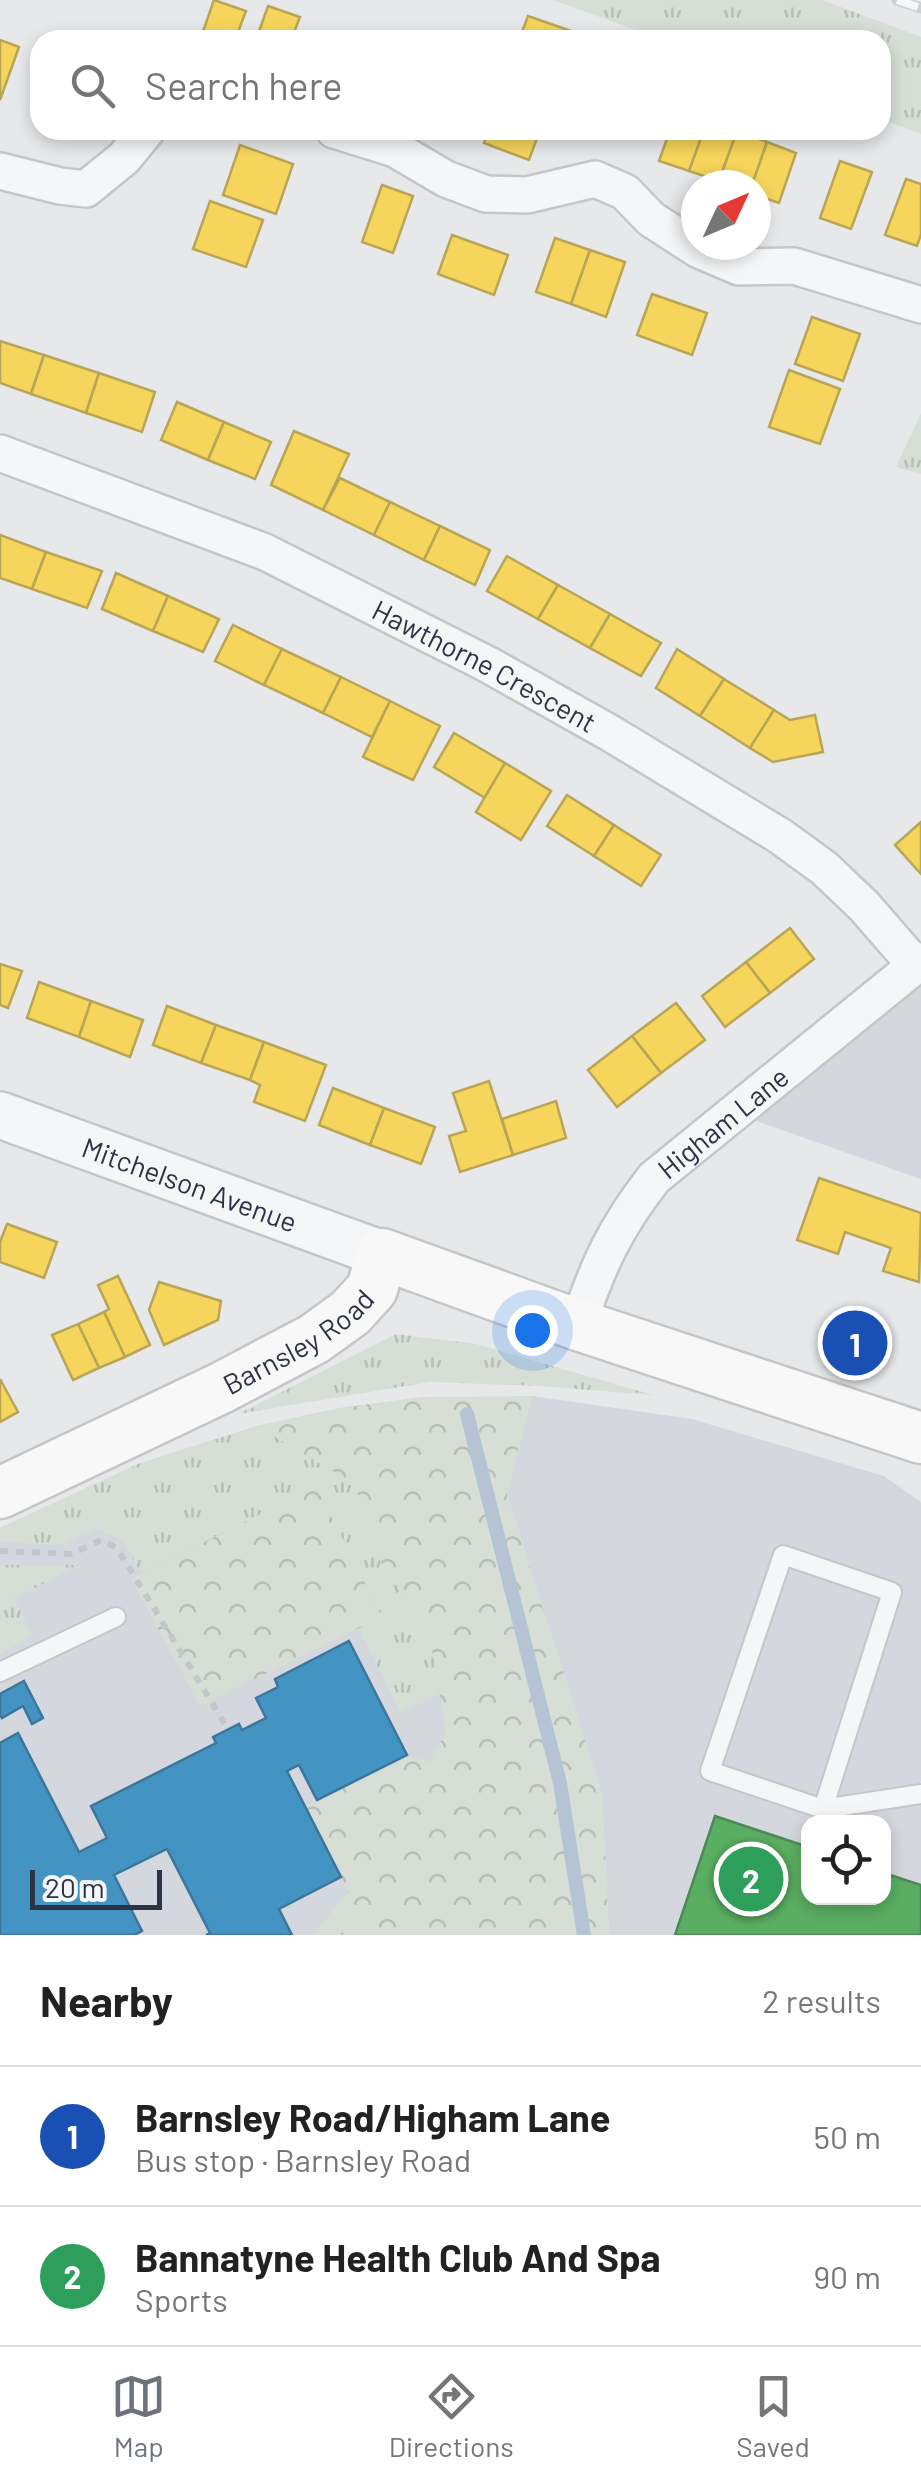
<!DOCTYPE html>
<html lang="en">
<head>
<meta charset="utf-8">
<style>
	body { margin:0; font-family:Barlow,sans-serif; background:#f6f6f6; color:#222 }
	.controls { position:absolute; right:30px; bottom:30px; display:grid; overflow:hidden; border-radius:20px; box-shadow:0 5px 15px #0003 }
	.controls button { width:90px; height:90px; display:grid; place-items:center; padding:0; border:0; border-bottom:2px solid #e0e0e0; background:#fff; color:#222; font:50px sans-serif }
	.compass { position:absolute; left:681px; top:170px; width:90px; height:90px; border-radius:50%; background:#fff; box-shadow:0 5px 15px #0003; rotate:46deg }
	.scale { position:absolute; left:30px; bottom:25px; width:132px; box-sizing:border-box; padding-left:10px; border:5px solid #2b3445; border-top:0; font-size:28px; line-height:35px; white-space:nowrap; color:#2b3445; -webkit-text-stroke:8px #f4f6f9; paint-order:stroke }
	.you { position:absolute; left:532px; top:1330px; width:35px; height:35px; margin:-25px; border:8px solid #fff; border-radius:50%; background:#1a73e8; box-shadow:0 0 0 15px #1a73e833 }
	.badge { display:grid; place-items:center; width:65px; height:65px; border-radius:50%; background:#6c737f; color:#fff; font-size:32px; font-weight:700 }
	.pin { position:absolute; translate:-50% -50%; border:5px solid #fff; box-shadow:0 2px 10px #0006 }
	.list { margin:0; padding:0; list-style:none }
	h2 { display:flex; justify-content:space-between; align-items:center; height:130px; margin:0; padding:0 40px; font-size:42px }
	h2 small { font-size:32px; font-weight:400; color:#767676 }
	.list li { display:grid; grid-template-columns:65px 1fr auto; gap:30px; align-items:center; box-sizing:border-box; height:140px; padding:0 40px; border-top:2px solid #e0e0e0 }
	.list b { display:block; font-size:38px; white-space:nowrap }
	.list p { margin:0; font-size:32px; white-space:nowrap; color:#767676 }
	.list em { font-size:32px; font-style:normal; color:#767676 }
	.icon { flex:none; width:55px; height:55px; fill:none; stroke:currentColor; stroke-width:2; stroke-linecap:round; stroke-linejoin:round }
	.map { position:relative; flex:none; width:921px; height:1935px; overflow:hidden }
	.search { position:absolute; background:#fff; box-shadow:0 5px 15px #0003; left:30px; right:30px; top:30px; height:110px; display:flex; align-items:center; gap:25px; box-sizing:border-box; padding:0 35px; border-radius:30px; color:#767676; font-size:38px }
	.sheet { height:410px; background:#fff }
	nav { display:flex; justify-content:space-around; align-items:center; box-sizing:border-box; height:140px; border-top:2px solid #e0e0e0; background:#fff; font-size:28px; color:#767676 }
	nav a { display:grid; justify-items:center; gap:5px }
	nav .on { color:#6c737f }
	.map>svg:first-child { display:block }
	.built { fill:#d4d7dd; fill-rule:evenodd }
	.grass { fill:url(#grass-tufts) }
	.forest { fill:url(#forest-crowns) }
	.homes { fill:#f6d55c; stroke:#b9a555; stroke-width:2.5 }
	.schools { fill:#4393c3; stroke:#3c769d; stroke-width:2.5 }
	.public { fill:#5aae61; stroke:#4c8959; stroke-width:2.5 }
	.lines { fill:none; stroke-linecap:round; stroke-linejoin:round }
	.stream { stroke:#b4c4d5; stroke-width:14 }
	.service-casing { stroke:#c4c6c8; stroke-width:22 }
	.minor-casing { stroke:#c4c6c8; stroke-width:40 }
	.tertiary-casing { stroke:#c4c6c8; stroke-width:50 }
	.secondary-casing { stroke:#c4c6c8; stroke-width:55 }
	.path { stroke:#c5c6ca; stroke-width:6; stroke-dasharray:8 8; stroke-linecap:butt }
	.service { stroke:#f5f6f7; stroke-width:18 }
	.minor { stroke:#f5f6f7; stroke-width:35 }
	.tertiary { stroke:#f5f6f7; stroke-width:45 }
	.secondary { stroke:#f8f8f8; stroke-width:50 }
	.rail-casing { stroke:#cecfd2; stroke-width:11 }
	.rail { stroke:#f4f6f9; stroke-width:8; stroke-dasharray:22; stroke-linecap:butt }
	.labels { text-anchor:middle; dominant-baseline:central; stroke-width:10; stroke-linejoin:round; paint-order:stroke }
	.street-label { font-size:28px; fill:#2b3445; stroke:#f4f6f9 }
</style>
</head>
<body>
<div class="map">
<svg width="921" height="1935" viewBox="0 0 921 1935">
	<defs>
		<pattern id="grass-tufts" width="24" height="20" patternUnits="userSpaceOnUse" patternTransform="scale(2.5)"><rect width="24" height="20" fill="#d6ded6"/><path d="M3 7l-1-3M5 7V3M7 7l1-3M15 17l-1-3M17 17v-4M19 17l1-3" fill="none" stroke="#b8bfb9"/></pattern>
		<pattern id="forest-crowns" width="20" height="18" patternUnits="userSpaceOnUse" patternTransform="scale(2.5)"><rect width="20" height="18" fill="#d6ded6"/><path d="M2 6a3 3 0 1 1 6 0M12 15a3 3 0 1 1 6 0" fill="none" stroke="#b8bfb9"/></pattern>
	</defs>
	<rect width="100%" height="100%" fill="#e6e8ea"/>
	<g class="built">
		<polygon points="921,962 921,1179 734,1113"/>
		<path d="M532,1396L692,1419L884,1476L921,1502V1935H609L602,1794L507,1495ZM808,1822H884V1898H808Z"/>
		<polygon points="424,1397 518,1869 410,1935 0,1935 0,1528 138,1464 257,1426 340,1408"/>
	</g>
	<g class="grass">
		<polygon points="553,0 822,0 921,37 921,134 881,119 881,40 663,40"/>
		<polygon points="921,413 921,474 896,467"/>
		<polygon points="396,1334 476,1344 653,1395 539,1386 430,1382 238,1414"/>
		<polygon points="257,1426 355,1484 374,1552 429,1631 440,1695 400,1712 359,1628 382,1616 316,1487 141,1573 123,1541 98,1529 62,1545 0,1542 0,1528 138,1464"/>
		<polygon points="0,1565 79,1565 14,1599 32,1635 0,1655"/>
		<polygon points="348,1891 363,1921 342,1935 313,1935"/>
	</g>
	<g class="forest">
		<polygon points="532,1396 507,1495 602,1794 609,1935 342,1935 363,1921 305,1807 407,1755 429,1762 446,1732 429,1631 374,1552 355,1484 257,1426 340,1408 424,1397"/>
		<polygon points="316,1486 382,1617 200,1706 131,1579"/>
	</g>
	<g class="homes">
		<polygon points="214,0 246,11 235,40 200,40"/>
		<polygon points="268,6 300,17 291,40 256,40"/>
		<polygon points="528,16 574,32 571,40 519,40"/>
		<polygon points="0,40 19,47 0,100"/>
		<polygon points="488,130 540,130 529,160 484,143"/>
		<polygon points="670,130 704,130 689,171 659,161"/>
		<polygon points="704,130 737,131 719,181 689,171"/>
		<polygon points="737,131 767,142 752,185 719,181"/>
		<polygon points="767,142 796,153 779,203 756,195 756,185 752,185"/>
		<polygon points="240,145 293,164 276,214 223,195"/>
		<polygon points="840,161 872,172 851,229 820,218"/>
		<polygon points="906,179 921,184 921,234 917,246 885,235"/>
		<polygon points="382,185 413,196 393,253 362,242"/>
		<polygon points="210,201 263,220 246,267 193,249"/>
		<polygon points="452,235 508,255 494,295 438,274"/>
		<polygon points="555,238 590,250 571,304 536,292"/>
		<polygon points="590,250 625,262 606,317 571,304"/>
		<polygon points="652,294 707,313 692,355 637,335"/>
		<polygon points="812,317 860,334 843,381 795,364"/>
		<polygon points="0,341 44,355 31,394 0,383"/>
		<polygon points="44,355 99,373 86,413 31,394"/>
		<polygon points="789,370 840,389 820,444 769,427"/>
		<polygon points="99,373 155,392 142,432 86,413"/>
		<polygon points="177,402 224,422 208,460 161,440"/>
		<polygon points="224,422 271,442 255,479 208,460"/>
		<polygon points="294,431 349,454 323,510 271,485"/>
		<polygon points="340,478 390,502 374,535 323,510"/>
		<polygon points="390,502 440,526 424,560 374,535"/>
		<polygon points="440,526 490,550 475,585 424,560"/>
		<polygon points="0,535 46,552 32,589 0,578"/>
		<polygon points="46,552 102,571 87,608 32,589"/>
		<polygon points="507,556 558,585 538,619 487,591"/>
		<polygon points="116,573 168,596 153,631 102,609"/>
		<polygon points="558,585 610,614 590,648 538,619"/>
		<polygon points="168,596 219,619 203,652 153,631"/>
		<polygon points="610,614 661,643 641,676 590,648"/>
		<polygon points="233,625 282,649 264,685 215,661"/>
		<polygon points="282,649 341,677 323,713 264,685"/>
		<polygon points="677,649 724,679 700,716 656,688"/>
		<polygon points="341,677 390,701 372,737 323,713"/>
		<polygon points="724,679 774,710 750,748 700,716"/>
		<polygon points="390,701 440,726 413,780 363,757"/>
		<polygon points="774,710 790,720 815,715 823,752 773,762 750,748"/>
		<polygon points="454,733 505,763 485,798 434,767"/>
		<polygon points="505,763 551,791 521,840 476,812"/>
		<polygon points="567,795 614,825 594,856 547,826"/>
		<polygon points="921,822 921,874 895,845"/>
		<polygon points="614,825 661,855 641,886 594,856"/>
		<polygon points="790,928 814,959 770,993 746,962"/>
		<polygon points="746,962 770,993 725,1027 702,996"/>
		<polygon points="0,964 22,971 8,1008 0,1005"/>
		<polygon points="39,982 91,1001 79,1037 27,1018"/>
		<polygon points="91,1001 143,1020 130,1057 79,1037"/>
		<polygon points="676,1003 705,1040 661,1073 632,1036"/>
		<polygon points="167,1006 216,1025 201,1063 153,1045"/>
		<polygon points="216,1025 264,1042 250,1080 201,1063"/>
		<polygon points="632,1036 661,1073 617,1107 588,1070"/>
		<polygon points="264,1042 326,1065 305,1121 254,1102 260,1085 250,1080"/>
		<polygon points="489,1081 513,1155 460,1172 449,1136 466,1131 453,1093"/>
		<polygon points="333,1088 384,1108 370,1145 319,1125"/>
		<polygon points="556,1101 566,1138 513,1155 502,1119"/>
		<polygon points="384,1108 435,1127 421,1164 370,1145"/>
		<polygon points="819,1178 921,1213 919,1282 883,1271 891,1248 845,1232 838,1254 797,1240"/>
		<polygon points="7,1224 57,1242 44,1278 0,1262 0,1242"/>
		<polygon points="118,1276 150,1345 125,1357 104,1312 109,1309 98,1285"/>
		<polygon points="159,1282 221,1301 218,1320 164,1345 149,1310"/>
		<polygon points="104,1312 125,1357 99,1368 78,1324"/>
		<polygon points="78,1324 99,1368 73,1380 52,1335"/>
		<polygon points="0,1379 18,1412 0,1422"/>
	</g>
	<g class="schools">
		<polygon points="349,1641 407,1755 317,1800 299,1765 287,1771 341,1877 279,1909 292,1935 206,1935 210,1933 167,1849 114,1875 142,1931 134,1935 0,1935 0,1743 18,1733 79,1852 107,1838 91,1806 216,1743 213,1737 239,1724 242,1730 266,1718 256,1698 278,1687 275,1679"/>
		<polygon points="24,1681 43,1718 32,1724 23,1706 2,1718 0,1715 0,1694"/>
	</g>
	<polygon class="public" points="715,1816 808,1847 808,1898 884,1898 884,1873 921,1885 921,1935 675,1935"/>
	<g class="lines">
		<polyline class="stream" points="467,1414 560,1783 584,1935"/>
		<defs>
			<g id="service">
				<polyline points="0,1672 116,1617"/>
				<polyline points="823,1809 892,1592 783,1555 710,1771 823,1809 921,1794"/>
			</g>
			<g id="minor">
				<polyline points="334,130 395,149 446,179 486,194 527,195 595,179 625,192 651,219 699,250 739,267 794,266 921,305"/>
				<polyline points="0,171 60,186 86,189 124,158 147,130"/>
				<path id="s1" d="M0,453L265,552L487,664L610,733L780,836L824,868L864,906L916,966"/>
				<path id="s2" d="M578,1325C598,1265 615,1228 654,1178L921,961"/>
			</g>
			<g id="tertiary">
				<path id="s3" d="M0,1115L382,1254"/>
			</g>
			<g id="secondary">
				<path id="s4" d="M0,1493L221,1388L314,1339L350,1313L372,1289L382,1254L578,1325L921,1438"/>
			</g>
		</defs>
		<use href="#service" class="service-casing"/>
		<use href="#minor" class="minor-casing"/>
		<use href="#tertiary" class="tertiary-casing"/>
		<use href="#secondary" class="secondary-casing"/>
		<polyline class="path" points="0,1551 71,1554 101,1540 117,1548 228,1729"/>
		<use href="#service" class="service"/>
		<use href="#minor" class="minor"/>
		<use href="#tertiary" class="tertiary"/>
		<use href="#secondary" class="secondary"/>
		<defs>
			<polyline id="rail" points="897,0 921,8"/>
		</defs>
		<use href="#rail" class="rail-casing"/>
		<use href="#rail" class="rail"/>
	</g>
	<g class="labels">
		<g class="street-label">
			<text stroke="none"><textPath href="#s1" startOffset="530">Hawthorne Crescent</textPath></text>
			<text stroke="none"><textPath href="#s2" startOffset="255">Higham Lane</textPath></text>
			<text stroke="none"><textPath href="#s3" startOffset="202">Mitchelson Avenue</textPath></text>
			<text stroke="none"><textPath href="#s4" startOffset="335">Barnsley Road</textPath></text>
		</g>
	</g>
</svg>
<div class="controls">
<button><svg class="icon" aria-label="locate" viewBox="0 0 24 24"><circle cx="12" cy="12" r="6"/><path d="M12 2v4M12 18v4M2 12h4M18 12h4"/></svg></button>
</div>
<svg class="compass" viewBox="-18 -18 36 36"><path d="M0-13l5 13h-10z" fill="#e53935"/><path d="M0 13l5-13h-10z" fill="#767676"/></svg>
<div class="scale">20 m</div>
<div class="you"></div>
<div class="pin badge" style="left:855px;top:1343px;background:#1a4fb4">1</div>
<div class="pin badge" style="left:751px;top:1879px;background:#2e9e5b">2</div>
<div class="search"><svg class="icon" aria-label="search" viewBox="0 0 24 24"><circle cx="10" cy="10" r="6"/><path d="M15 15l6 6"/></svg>Search here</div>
</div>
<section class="sheet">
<h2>Nearby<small>2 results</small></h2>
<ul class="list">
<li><span class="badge" style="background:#1a4fb4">1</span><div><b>Barnsley Road/Higham Lane</b><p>Bus stop · Barnsley Road</p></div><em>50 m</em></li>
<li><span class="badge" style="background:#2e9e5b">2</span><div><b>Bannatyne Health Club And Spa</b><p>Sports</p></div><em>90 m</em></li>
</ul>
</section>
<nav>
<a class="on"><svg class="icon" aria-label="map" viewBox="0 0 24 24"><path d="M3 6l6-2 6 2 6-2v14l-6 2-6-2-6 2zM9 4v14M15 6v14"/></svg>Map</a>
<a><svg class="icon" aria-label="directions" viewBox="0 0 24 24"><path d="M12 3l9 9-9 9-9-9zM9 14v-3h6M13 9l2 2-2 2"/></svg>Directions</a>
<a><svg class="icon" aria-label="saved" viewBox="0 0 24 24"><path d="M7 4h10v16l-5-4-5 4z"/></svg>Saved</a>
</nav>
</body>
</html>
